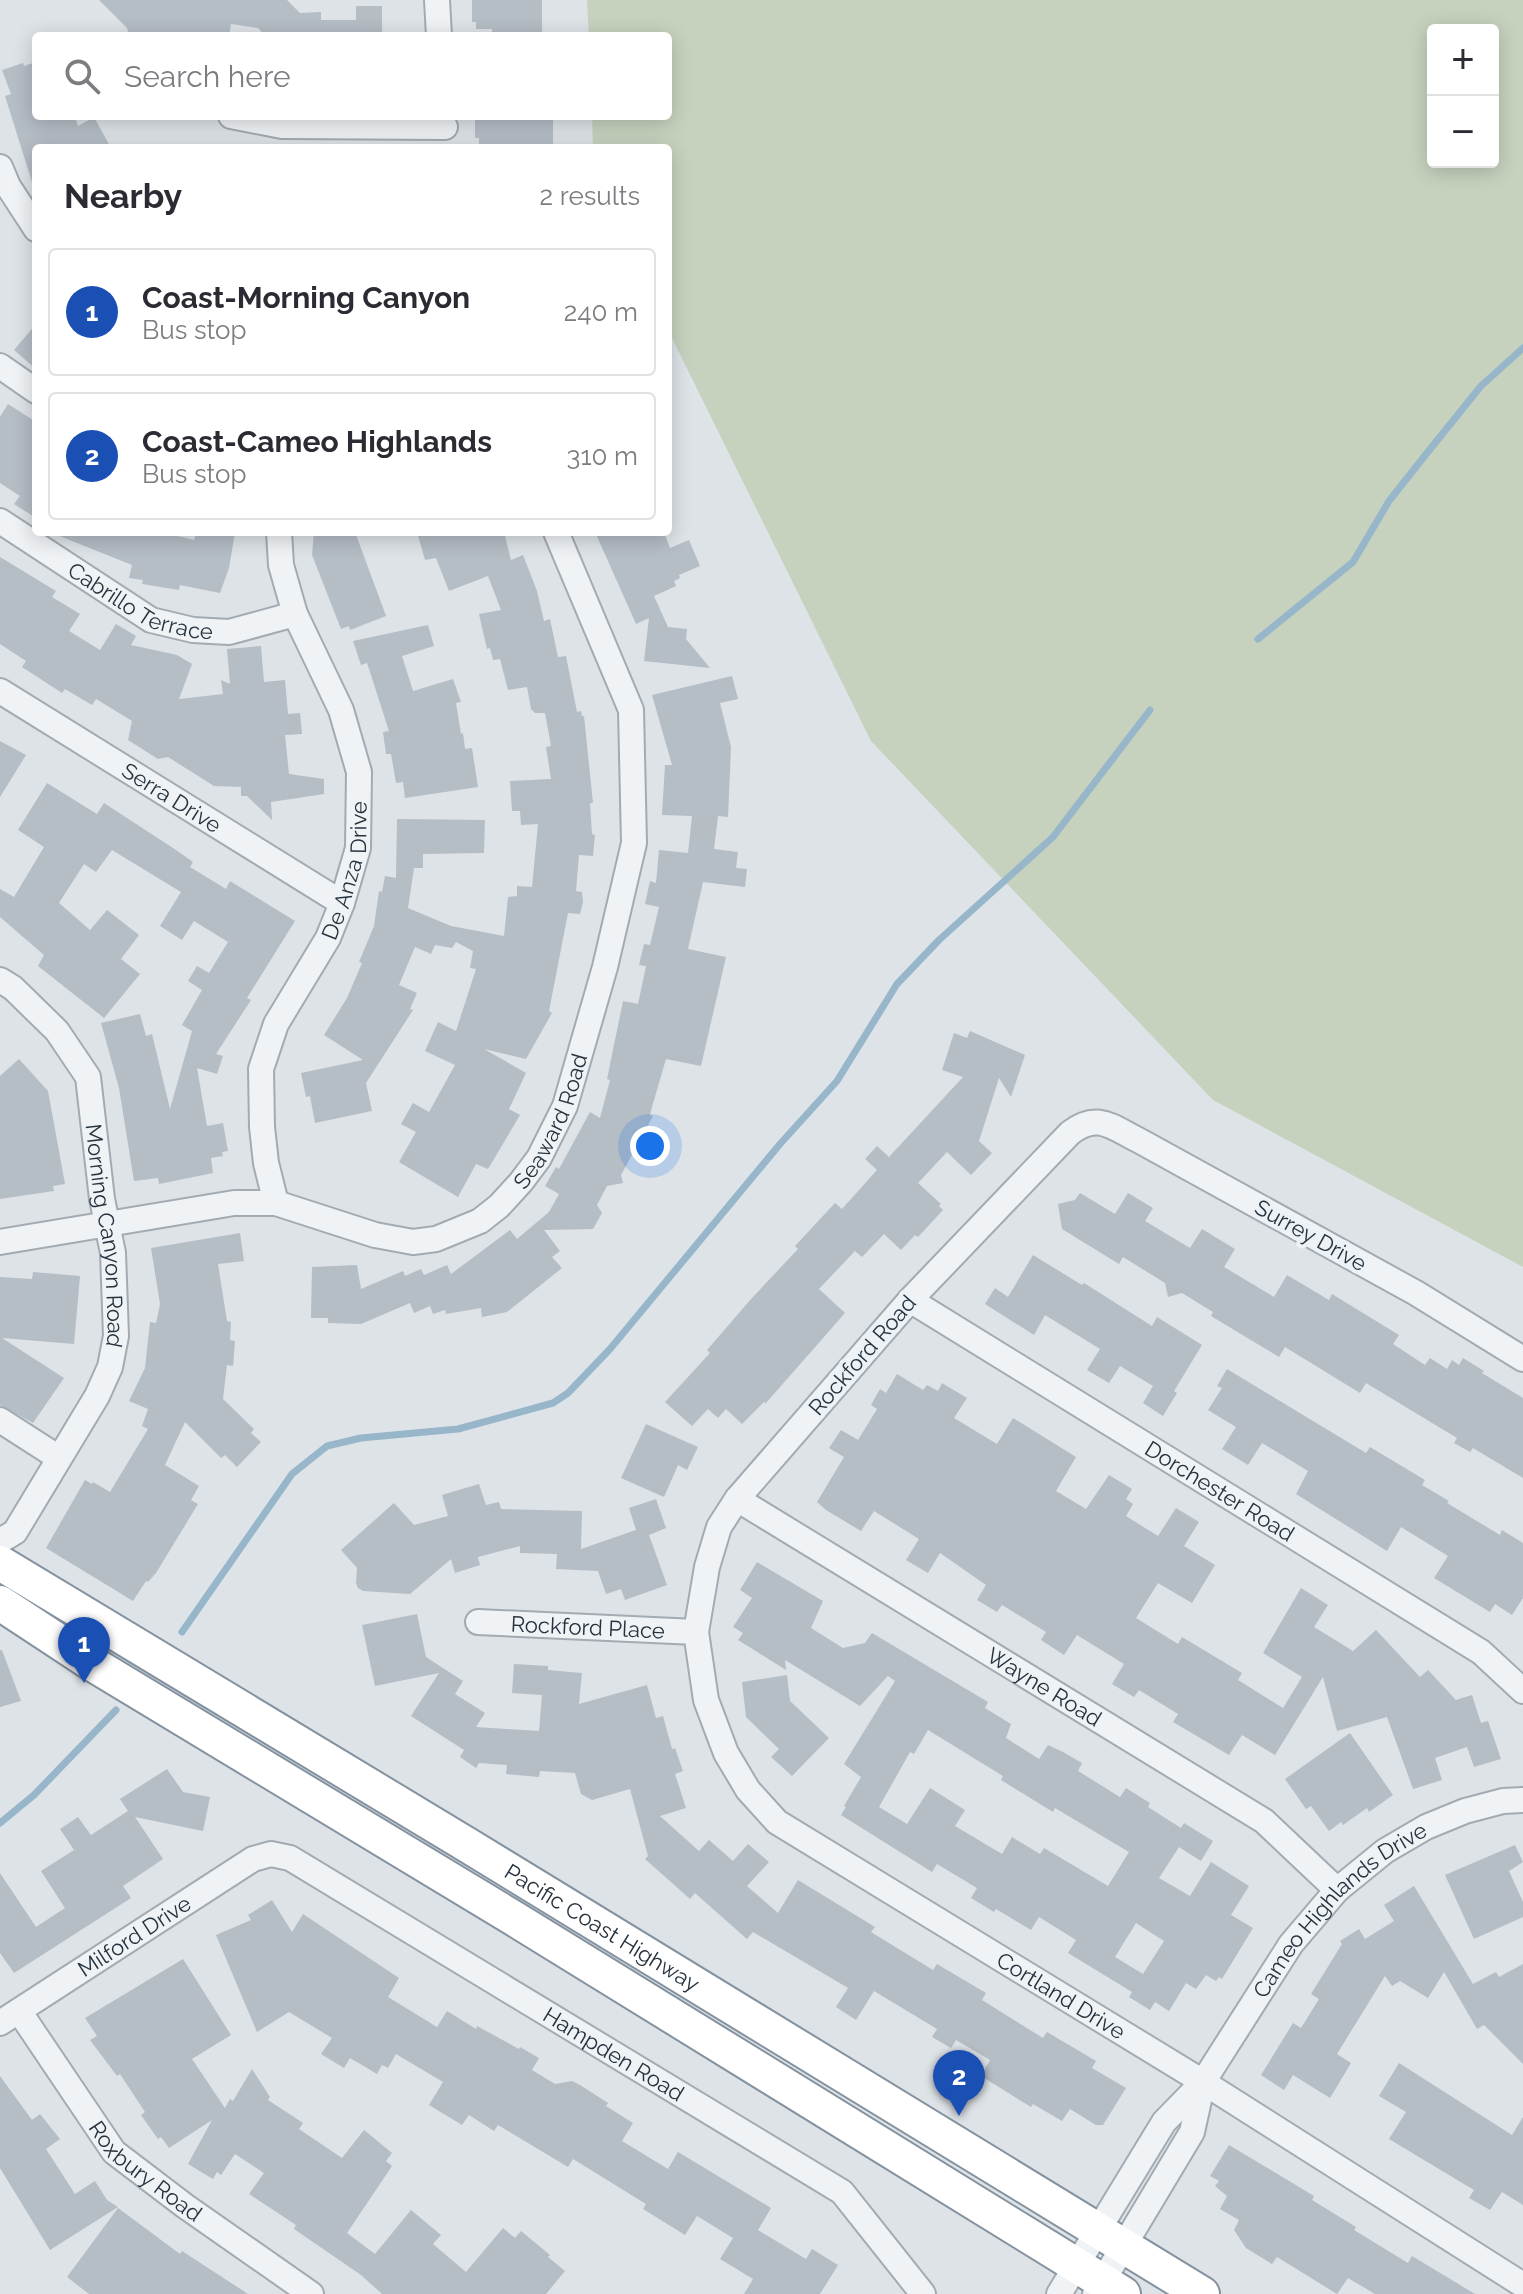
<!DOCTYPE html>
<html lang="en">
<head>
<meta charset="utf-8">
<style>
	body { margin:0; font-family:Raleway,sans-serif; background:#f7f7f7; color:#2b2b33 }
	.controls { position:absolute; right:24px; top:24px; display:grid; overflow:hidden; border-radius:8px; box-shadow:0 4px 20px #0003 }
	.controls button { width:72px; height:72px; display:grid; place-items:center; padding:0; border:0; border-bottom:2px solid #e1e1e2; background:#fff; color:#2b2b33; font:40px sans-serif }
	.you { position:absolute; left:650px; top:1146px; width:28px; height:28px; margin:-20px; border:6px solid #fff; border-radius:50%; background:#1a73e8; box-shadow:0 0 0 12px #1a73e833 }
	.badge { display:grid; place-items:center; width:52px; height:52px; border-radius:50%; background:#b45309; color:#fff; font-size:26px; font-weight:700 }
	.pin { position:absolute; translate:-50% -66px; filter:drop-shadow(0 2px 4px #0008) }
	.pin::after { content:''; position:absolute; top:42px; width:28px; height:24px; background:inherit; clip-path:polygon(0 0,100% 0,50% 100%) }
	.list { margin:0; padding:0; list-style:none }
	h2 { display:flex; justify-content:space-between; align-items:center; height:104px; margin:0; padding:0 32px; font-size:34px }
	h2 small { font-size:26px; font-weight:400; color:#7c7c81 }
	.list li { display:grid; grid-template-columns:52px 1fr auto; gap:24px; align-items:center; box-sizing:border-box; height:128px; margin:0 16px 16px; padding:0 16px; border:2px solid #e1e1e2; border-radius:8px }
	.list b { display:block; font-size:30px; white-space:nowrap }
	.list p { margin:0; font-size:26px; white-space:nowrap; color:#7c7c81 }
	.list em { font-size:26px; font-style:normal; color:#7c7c81 }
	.icon { flex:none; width:44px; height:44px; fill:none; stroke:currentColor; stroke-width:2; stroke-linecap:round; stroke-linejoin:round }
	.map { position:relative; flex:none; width:1523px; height:2294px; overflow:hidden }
	.search { position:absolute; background:#fff; box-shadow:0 4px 20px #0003; left:32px; top:32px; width:640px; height:88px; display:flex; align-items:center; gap:20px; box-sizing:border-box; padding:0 28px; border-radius:8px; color:#7c7c81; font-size:30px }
	.panel { position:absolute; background:#fff; box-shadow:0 4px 20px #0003; left:32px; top:144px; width:640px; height:392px; border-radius:8px }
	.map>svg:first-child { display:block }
	.green { fill:#c6d2be; fill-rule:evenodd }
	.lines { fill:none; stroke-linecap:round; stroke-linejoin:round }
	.stream { stroke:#97b6ca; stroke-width:7 }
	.building { fill:#b5bdc5; fill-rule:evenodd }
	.minor-casing { stroke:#a3abb2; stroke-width:28 }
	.highway-casing { stroke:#84929f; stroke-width:38 }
	.minor { stroke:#f0f3f6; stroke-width:24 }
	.highway { stroke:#fff; stroke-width:34 }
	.labels { text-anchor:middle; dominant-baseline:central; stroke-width:8; stroke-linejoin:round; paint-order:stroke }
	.street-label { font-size:22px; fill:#26333f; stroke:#edf2f6 }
</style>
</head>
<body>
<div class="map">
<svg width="1523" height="2294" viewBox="0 0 1523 2294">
	<rect width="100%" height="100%" fill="#dee3e8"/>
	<path class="green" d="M587,0H1523V1267L1213,1100L871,741L668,330V148H593L592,116H668V36H589ZM1433,30H1493V162H1433Z"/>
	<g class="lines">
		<g class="stream">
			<polyline points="1258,639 1353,562 1389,501 1427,453 1481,386 1523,348"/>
			<polyline points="182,1632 292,1474 327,1446 361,1438 458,1429 553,1403 568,1393 610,1349 780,1144 837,1081 897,984 939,940 1053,837 1150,710"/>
			<polyline points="0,1823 34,1795 116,1710"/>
		</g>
	</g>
	<g class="building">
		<polygon points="99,0 287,0 300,13 321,12 321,20 356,20 356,6 382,6 382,36 265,36 258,28 231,24 229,36 129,36 127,28"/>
		<polygon points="472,0 542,0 542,36 492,36 492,29 476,29 476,22 472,22"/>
		<polygon points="36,62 36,116 75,116 78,126 94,117 111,148 36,148 36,181 32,182 5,96 11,94 2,70 23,63 24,66"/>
		<polygon points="475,116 553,116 553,148 479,148 479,138 475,138"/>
		<polygon points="36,324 36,369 14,350"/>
		<polygon points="8,404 36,422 36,518 14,504 20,496 0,483 0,417"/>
		<polygon points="161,532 194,540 196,532 235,532 229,568 220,593 180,585 179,590 142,584 143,580 129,578 132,565 52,533"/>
		<polygon points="314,532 355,532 386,616 350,630 349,626 341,629 312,555"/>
		<polygon points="417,532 504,532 511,560 523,555 537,591 544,621 550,619 558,657 566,656 577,712 581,711 582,716 584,716 593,803 590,803 592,834 595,835 593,856 579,855 576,891 582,892 583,902 580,914 568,913 549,1011 552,1013 526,1059 484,1049 526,1073 509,1109 520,1115 488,1169 476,1164 458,1197 399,1162 416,1132 401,1124 413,1103 429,1112 455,1065 425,1051 438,1022 456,1031 476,969 470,968 473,951 456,942 452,948 435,945 431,954 415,947 399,985 417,993 410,1009 413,1010 366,1083 372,1111 315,1123 310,1096 306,1097 301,1073 363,1060 324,1035 347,998 362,963 359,962 374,926 379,891 382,892 385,876 396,878 397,819 485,820 484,853 423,854 423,868 414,868 408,908 451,926 504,936 508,897 517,896 517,886 532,887 538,824 521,825 520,811 512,811 510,781 551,779 546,747 551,746 545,713 535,713 531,709 527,687 508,690 500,659 493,660 490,648 487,649 479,614 501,610 488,576 449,591 436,558 425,560"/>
		<polygon points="595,532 664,532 670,548 689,540 700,566 679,575 680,578 674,581 676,586 654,596 668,627 687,629 686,639 710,668 644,661 649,618 636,624"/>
		<polygon points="0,557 56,591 52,597 80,614 69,631 100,650 116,624 136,636 131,645 177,655 192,664 179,699 223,694 221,680 230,684 227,649 261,646 264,682 285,680 288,714 300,713 302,734 285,735 289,774 324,779 324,794 271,802 272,820 247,796 241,796 241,787 214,786 168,757 158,759 128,740 132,721 96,699 92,705 65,689 62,693 22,667 26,661 0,644"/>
		<polygon points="428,625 434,646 402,656 413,691 453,679 461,702 456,703 461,734 463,733 465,749 472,748 478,787 405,798 403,782 396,783 391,754 386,754 383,732 389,731 370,672 367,663 361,665 353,641"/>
		<polygon points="732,676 738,699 720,703 731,747 728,817 718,816 714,849 738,852 736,868 747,869 745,887 703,882 688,949 726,957 701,1066 666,1059 652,1107 650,1115 653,1116 621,1175 623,1183 607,1186 597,1205 602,1213 593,1229 544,1230 560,1251 552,1257 562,1268 507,1312 482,1317 481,1308 446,1314 445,1310 433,1314 430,1306 414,1313 410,1303 361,1324 328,1323 328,1318 311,1318 312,1267 357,1265 361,1289 403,1271 405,1276 421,1269 424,1275 447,1265 451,1274 510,1230 517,1239 549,1212 559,1194 545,1186 556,1167 559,1169 590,1112 600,1118 610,1080 607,1079 623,1001 638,1004 646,966 639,965 644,944 650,945 659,907 645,904 650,881 656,883 659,850 688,853 692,816 662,815 665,765 672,765 652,695"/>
		<polygon points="0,741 26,755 0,797"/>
		<polygon points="47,783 97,814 104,803 176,850 193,862 190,867 226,889 230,881 295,921 247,998 251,1000 216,1054 223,1056 217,1074 197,1068 207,1126 223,1123 228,1151 222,1152 223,1156 211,1158 213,1173 159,1184 158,1178 134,1181 119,1088 101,1023 140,1014 146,1036 152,1034 170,1109 192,1031 182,1025 202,990 188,981 197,966 209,973 228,942 194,921 182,940 160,926 181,892 112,850 96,872 84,864 59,903 90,930 107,910 139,935 121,959 140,974 104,1018 38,966 44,955 0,917 0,889 14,897 44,847 18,830"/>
		<polygon points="970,1031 1025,1055 1011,1097 999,1078 979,1141 992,1153 971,1175 947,1152 918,1183 941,1204 939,1206 943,1210 918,1237 915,1235 901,1250 884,1234 862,1257 855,1251 819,1289 845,1313 766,1403 764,1402 742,1424 726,1409 718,1418 708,1409 692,1426 665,1402 710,1353 707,1350 751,1299 798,1249 795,1246 835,1203 842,1209 877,1170 865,1159 877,1146 889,1157 963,1077 942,1070 954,1033 967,1038"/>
		<polygon points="19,1059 48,1091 65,1184 53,1186 54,1191 0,1199 0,1076"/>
		<polygon points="1080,1193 1115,1214 1128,1193 1153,1208 1145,1221 1190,1248 1202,1229 1235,1249 1224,1267 1274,1297 1287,1275 1329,1300 1332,1294 1399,1335 1393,1344 1425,1365 1430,1358 1447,1369 1452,1360 1459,1365 1463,1358 1484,1371 1482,1373 1523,1398 1523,1478 1473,1448 1470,1452 1454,1443 1457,1438 1366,1383 1360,1393 1285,1347 1279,1357 1211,1316 1213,1312 1182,1293 1168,1297 1165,1283 1123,1257 1119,1264 1062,1229 1058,1204 1075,1200"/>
		<polygon points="240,1233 244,1261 218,1264 227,1321 231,1322 230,1340 235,1341 233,1366 227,1365 223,1399 254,1429 251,1433 261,1442 237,1467 225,1455 221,1458 185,1422 165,1465 199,1486 191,1500 198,1504 156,1573 148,1582 146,1581 133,1601 46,1548 85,1480 92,1484 93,1482 110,1492 148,1429 142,1426 148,1409 129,1401 145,1368 150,1322 156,1323 160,1304 151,1248"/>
		<polygon points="1033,1255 1082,1285 1084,1283 1152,1326 1157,1317 1202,1345 1174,1391 1177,1393 1163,1416 1143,1403 1153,1386 1120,1366 1109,1383 1087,1370 1100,1349 1045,1315 1034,1335 985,1304 995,1288 1008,1297"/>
		<polygon points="33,1272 80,1276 74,1344 2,1338 64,1378 33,1423 0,1405 0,1277 32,1279"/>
		<polygon points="1227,1369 1366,1453 1370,1447 1425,1480 1422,1485 1449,1501 1447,1503 1500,1535 1502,1530 1523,1543 1523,1598 1512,1615 1495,1604 1490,1612 1434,1578 1448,1556 1401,1527 1387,1551 1296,1494 1308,1471 1262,1443 1248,1465 1222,1449 1236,1427 1208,1410 1222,1388 1217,1386"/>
		<polygon points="897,1374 923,1390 927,1385 938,1391 942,1383 967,1398 954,1418 997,1444 1013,1418 1076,1457 1056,1491 1086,1509 1109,1475 1132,1489 1126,1499 1133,1504 1126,1516 1158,1536 1176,1508 1199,1522 1184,1546 1215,1565 1192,1603 1158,1583 1136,1618 1178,1644 1182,1637 1242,1673 1238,1680 1283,1708 1302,1677 1263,1653 1301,1588 1328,1605 1314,1627 1353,1651 1376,1630 1420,1677 1428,1670 1456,1700 1472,1695 1481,1723 1488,1721 1501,1759 1474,1767 1467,1747 1435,1758 1442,1780 1413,1789 1387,1717 1337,1731 1323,1677 1275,1755 1242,1735 1229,1755 1173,1722 1178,1714 1139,1690 1134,1697 1112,1684 1124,1664 1077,1635 1064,1655 1041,1640 1046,1632 1002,1605 997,1612 977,1600 986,1585 940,1553 928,1573 906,1560 919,1539 874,1511 861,1531 826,1510 817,1502 844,1457 829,1448 841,1430 858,1440 877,1409 871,1405 880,1389 886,1393"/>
		<polygon points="646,1424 698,1447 687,1470 678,1465 664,1497 621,1478"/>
		<polygon points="479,1484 486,1505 499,1502 501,1509 582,1511 581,1549 636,1530 629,1508 656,1499 666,1528 649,1535 667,1585 625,1600 621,1589 606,1594 598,1571 556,1569 557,1554 520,1553 520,1546 478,1557 480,1565 455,1573 451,1559 410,1594 363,1591 358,1588 356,1583 357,1568 341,1550 394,1503 414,1525 448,1516 442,1495"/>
		<path d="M757,1562L823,1601L811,1628L843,1648L865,1643L872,1633L988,1702L985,1708L1011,1724L1006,1738L1039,1759L1048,1745L1063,1752L1082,1763L1078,1771L1120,1797L1126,1788L1150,1803L1148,1807L1181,1828L1184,1823L1213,1841L1201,1861L1179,1847L1159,1878L1190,1896L1211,1862L1249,1886L1231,1915L1253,1928L1222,1979L1219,1977L1216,1981L1206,1975L1196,1989L1186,1983L1169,2011L1155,2002L1150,2010L1129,1997L1132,1992L1068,1953L1076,1940L1039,1917L1031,1930L996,1909L994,1912L971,1898L977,1888L937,1864L932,1872L841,1815L846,1807L844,1806L861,1777L844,1764L895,1681L888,1676L860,1706L785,1660L786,1670L738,1640L743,1633L733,1627L752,1598L740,1590ZM928,1730L1003,1776L1001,1780L1053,1812L1055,1808L1129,1852L1108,1886L1044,1848L1040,1854L1012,1837L1002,1854L955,1826L965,1810L930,1788L907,1824L879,1807L910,1752L914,1754ZM1136,1923L1164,1941L1143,1974L1115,1957Z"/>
		<polygon points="417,1614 426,1657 463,1681 455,1694 485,1713 476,1727 539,1731 542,1695 512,1693 514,1664 548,1666 548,1670 582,1673 579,1704 647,1685 656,1718 663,1716 672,1749 675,1748 683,1771 675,1774 686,1808 660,1816 699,1851 709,1840 733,1861 748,1844 769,1862 747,1886 778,1913 798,1880 875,1927 871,1932 933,1970 937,1964 986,1993 982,2000 1043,2038 1047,2032 1096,2061 1092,2068 1126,2088 1103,2125 1096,2125 1070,2109 1062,2121 1033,2104 1031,2107 981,2076 990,2060 956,2040 951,2048 932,2037 937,2029 874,1991 856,2020 836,2007 848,1988 753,1932 747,1939 695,1893 690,1899 645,1859 648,1856 630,1789 592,1800 581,1794 575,1773 540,1771 539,1777 506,1774 507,1765 479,1763 476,1768 460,1757 464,1750 411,1716 439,1673 375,1686 362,1625"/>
		<polygon points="0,1650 2,1650 21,1701 0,1707"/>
		<polygon points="787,1675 790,1701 829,1738 792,1776 771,1757 779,1749 746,1717 742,1682"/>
		<polygon points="1350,1733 1393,1795 1369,1812 1367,1808 1343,1825 1341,1822 1329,1831 1311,1806 1306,1809 1285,1779"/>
		<polygon points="167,1769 183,1792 210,1797 203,1831 135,1817 163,1859 123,1886 131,1898 14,1973 0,1953 0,1873 36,1927 65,1908 41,1871 74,1850 60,1829 78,1817 91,1835 128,1811 120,1799"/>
		<polygon points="1515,1845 1523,1862 1509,1871 1523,1902 1523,1917 1474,1939 1445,1875"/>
		<polygon points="1414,1886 1473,1984 1496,1972 1499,1977 1523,1964 1523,2064 1484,2025 1477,2029 1444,1972 1428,1998 1400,1981 1392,1986 1385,1976 1337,2054 1351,2063 1330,2098 1293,2075 1284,2090 1261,2075 1293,2023 1301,2028 1319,1999 1311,1994 1342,1944 1340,1941 1359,1929 1365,1939 1394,1921 1384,1905"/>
		<polygon points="272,1900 292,1932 303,1914 399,1978 388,1997 437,2027 447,2011 476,2029 477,2026 519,2049 520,2047 539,2058 532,2070 555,2084 572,2081 580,2085 608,2103 606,2106 633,2123 622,2141 668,2169 678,2152 771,2208 758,2230 806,2259 812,2249 838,2265 820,2294 744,2294 753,2279 720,2259 733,2238 697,2216 685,2235 643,2209 646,2204 573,2159 568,2167 498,2125 494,2131 469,2115 462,2125 429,2105 443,2082 396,2054 388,2068 382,2065 377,2074 350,2058 344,2068 321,2054 332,2038 289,2012 257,2032 216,1935 251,1920 248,1915"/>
		<polygon points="183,1959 231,2035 192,2059 225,2108 230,2099 233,2101 252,2069 270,2097 268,2100 303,2123 299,2129 342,2158 364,2130 392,2153 386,2161 392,2166 347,2233 375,2254 411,2210 441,2235 433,2244 466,2272 503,2228 515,2238 521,2231 550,2255 548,2257 565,2271 546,2294 382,2294 361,2275 294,2229 296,2225 249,2194 264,2173 235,2154 221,2175 217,2172 213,2179 188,2164 212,2120 169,2148 161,2137 158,2139 141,2115 145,2112 120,2074 117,2076 90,2040 97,2036 85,2018"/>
		<polygon points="1399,2063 1512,2135 1523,2117 1523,2205 1502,2192 1490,2210 1469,2198 1474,2190 1389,2139 1406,2112 1379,2096"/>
		<polygon points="0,2076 32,2120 40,2114 60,2139 46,2149 75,2194 95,2181 107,2200 118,2207 50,2250 0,2168"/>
		<polygon points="1229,2145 1314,2196 1312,2200 1356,2227 1354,2230 1408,2263 1412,2256 1475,2294 1375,2294 1348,2278 1337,2294 1277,2257 1272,2264 1246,2248 1234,2230 1239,2220 1220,2209 1227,2196 1215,2186 1219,2181 1210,2176"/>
		<polygon points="118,2208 180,2254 182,2251 248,2294 89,2294 67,2277"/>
	</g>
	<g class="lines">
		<defs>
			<g id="minor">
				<polyline points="437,0 439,36"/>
				<polyline points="231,116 282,126 445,127"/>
				<polyline points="0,167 8,186 36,229"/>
				<polyline points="0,366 36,391"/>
				<path id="s1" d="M0,521L151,620L193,630L229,632L295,614"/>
				<path id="s2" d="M0,691L342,903"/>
				<path id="s3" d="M0,980L13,988L57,1031L88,1077L102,1199L113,1253L116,1336L110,1367L97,1396L15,1532L0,1541"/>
				<path id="s4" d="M276,1203L266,1163L262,1127L261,1069L276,1024L328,938L342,903L358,848L359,772L341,710L295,614L281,565L279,532"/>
				<path id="s5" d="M0,1242L234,1203H276L375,1235L413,1242L436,1239L480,1221L499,1206L521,1182L539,1158L565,1106L605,967L634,843L631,710L556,532"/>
				<path id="s6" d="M910,1300L1481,1652L1523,1691"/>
				<path id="s7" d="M1523,1359L1416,1293L1140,1141C1113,1128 1098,1111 1070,1133L910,1300L737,1499L719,1527L707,1567L696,1632L706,1700L726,1753L748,1790L777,1822L1203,2082L1523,2285"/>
				<polyline points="0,1420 59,1458"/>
				<path id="s8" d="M737,1499L1264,1821L1337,1890"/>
				<path id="s9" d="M478,1622L696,1632"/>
				<path id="s10" d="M19,2011L114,2152L185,2206L311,2294"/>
				<path id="s11" d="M0,2023L253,1859L271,1854L290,1858L842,2192L923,2294"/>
				<path id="s12" d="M1059,2294L1164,2122L1203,2082L1291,1944L1337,1890L1385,1851L1426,1827L1465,1811L1503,1801L1523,1800"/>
				<polyline points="1095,2294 1192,2132 1203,2082"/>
			</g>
			<g id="highway">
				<path id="s13" d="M0,1563L469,1846L1202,2294"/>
				<polyline points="0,1603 96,1666 515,1919 1123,2294"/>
			</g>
		</defs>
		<use href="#minor" class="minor-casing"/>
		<use href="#highway" class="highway-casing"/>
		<use href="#minor" class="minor"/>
		<use href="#highway" class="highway"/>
	</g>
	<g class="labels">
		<g class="street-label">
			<text stroke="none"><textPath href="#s1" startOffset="164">Cabrillo Terrace</textPath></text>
			<text stroke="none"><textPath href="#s2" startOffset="202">Serra Drive</textPath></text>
			<text stroke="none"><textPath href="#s4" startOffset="354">De Anza Drive</textPath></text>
			<text stroke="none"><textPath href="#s5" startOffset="618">Seaward Road</textPath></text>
			<text transform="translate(1311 1235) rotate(29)">Surrey Drive</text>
			<text stroke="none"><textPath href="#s3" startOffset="292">Morning Canyon Road</textPath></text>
			<text transform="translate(862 1355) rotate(-49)">Rockford Road</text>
			<text stroke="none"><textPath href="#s6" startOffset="364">Dorchester Road</textPath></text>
			<text stroke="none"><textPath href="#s9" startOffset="110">Rockford Place</textPath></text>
			<text stroke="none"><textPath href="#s8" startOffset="360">Wayne Road</textPath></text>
			<text stroke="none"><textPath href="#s12" startOffset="480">Cameo Highlands Drive</textPath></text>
			<text stroke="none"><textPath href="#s13" startOffset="704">Pacific Coast Highway</textPath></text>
			<text stroke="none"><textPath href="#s11" startOffset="160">Milford Drive</textPath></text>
			<text stroke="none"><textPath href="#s7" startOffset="1698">Cortland Drive</textPath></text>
			<text stroke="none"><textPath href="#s11" startOffset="718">Hampden Road</textPath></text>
			<text stroke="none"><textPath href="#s10" startOffset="206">Roxbury Road</textPath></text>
		</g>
	</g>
</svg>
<div class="controls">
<button>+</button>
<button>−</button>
</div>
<div class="you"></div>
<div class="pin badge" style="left:84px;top:1683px;background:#1a4fb4">1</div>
<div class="pin badge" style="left:959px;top:2116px;background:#1a4fb4">2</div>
<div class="search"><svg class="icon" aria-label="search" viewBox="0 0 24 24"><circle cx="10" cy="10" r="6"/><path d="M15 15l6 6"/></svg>Search here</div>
<section class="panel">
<h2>Nearby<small>2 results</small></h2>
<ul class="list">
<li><span class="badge" style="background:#1a4fb4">1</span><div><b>Coast-Morning Canyon</b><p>Bus stop</p></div><em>240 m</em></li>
<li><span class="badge" style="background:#1a4fb4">2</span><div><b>Coast-Cameo Highlands</b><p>Bus stop</p></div><em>310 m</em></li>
</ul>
</section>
</div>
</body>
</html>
